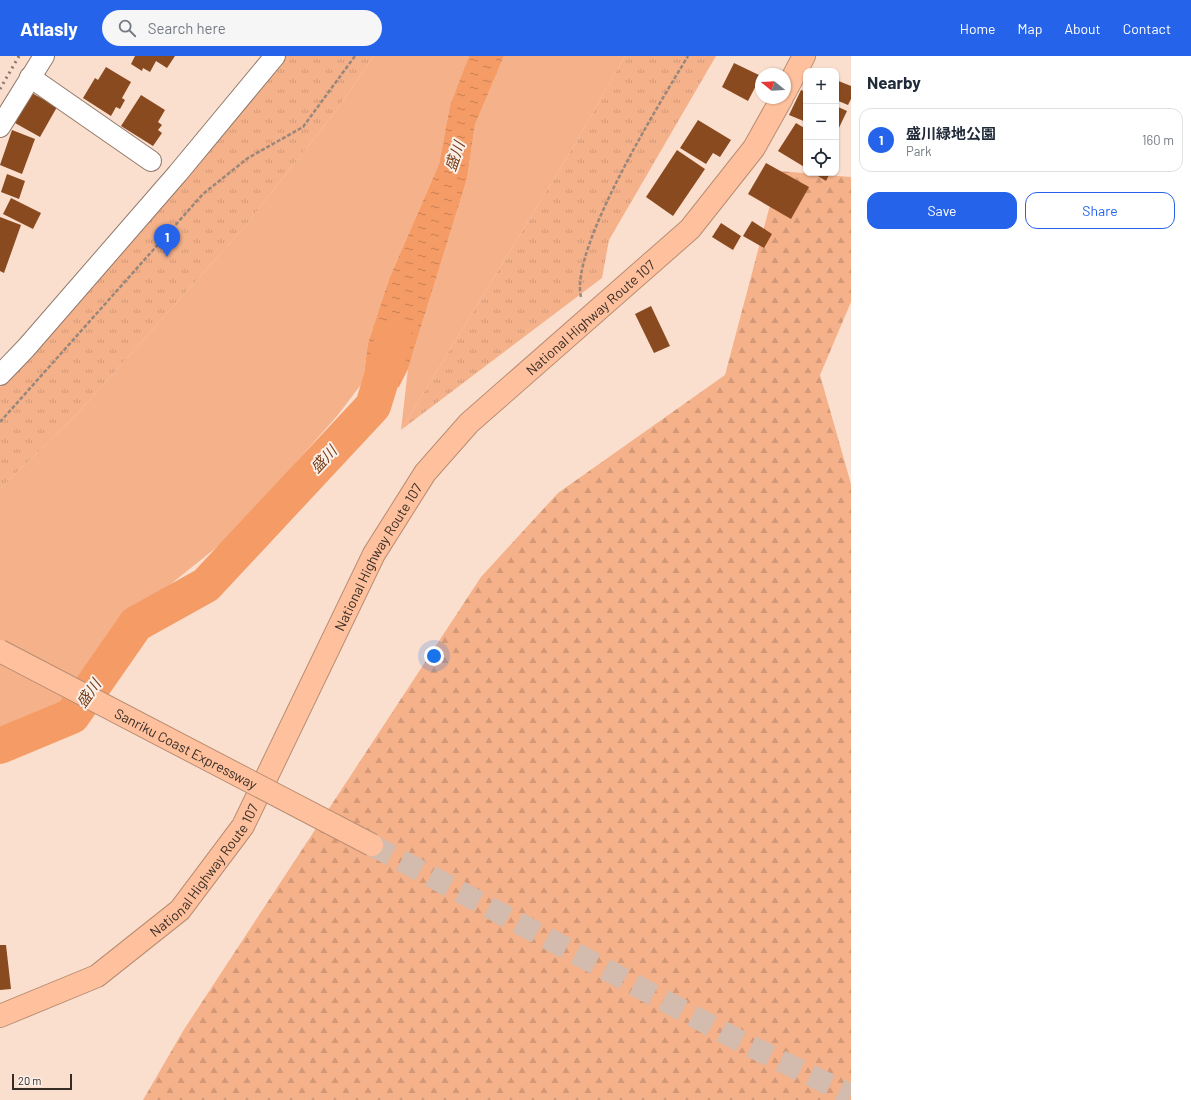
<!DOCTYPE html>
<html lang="en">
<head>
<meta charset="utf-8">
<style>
	body { margin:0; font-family:Barlow,"Noto Sans JP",sans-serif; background:#f6f6f7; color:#1f2937 }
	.controls { position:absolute; right:12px; top:12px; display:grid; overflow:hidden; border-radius:8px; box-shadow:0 1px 3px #0004 }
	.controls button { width:36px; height:36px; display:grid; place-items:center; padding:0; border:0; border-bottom:1px solid #e0e1e3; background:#fff; color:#1f2937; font:20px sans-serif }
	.compass { position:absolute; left:755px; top:12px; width:36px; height:36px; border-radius:50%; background:#fff; box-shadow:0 1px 3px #0004; rotate:288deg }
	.scale { position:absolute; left:12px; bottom:10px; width:60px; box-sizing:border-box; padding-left:4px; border:2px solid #362c26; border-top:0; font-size:11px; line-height:14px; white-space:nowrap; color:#362c26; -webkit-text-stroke:3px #fbf0e9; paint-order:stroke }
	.you { position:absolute; left:434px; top:600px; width:14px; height:14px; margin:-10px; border:3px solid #fff; border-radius:50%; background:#1a73e8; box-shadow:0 0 0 6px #1a73e833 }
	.badge { display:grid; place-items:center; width:26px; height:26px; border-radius:50%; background:#2563eb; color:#fff; font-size:13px; font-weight:700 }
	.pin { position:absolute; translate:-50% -33px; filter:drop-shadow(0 1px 2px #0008) }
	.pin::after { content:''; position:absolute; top:21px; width:14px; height:12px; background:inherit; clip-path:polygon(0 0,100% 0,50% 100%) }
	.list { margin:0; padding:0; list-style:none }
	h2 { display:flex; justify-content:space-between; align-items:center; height:52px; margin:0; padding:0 16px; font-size:17px }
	h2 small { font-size:13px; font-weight:400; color:#747a83 }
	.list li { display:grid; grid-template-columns:26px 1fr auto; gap:12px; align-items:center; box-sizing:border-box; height:64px; margin:0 8px 8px; padding:0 8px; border:1px solid #e0e1e3; border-radius:12px }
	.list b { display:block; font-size:15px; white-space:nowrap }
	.list p { margin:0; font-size:13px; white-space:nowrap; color:#747a83 }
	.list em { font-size:13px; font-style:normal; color:#747a83 }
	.actions { display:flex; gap:8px; padding:12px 16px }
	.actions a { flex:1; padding:9px 0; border:1px solid #2563eb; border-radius:12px; text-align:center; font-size:14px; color:#2563eb }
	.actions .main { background:#2563eb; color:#fff }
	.icon { flex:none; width:22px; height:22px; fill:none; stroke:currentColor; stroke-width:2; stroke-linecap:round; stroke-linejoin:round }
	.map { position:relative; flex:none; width:851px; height:1044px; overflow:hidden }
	header { display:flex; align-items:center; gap:24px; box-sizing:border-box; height:56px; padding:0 20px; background:#2563eb; color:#fff }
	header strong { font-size:19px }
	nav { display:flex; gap:22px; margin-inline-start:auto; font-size:14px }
	.search { width:280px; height:36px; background:#f6f6f7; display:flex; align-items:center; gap:10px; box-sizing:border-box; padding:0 14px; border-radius:22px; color:#747a83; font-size:15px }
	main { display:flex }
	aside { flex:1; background:#fff }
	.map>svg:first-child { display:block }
	.green { fill:#f4b18a }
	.forest { fill:url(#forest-firs) }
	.park { fill:url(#park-tufts) }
	.water { fill:url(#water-ripples) }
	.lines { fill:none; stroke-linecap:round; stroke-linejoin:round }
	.river { stroke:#f59b65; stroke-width:36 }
	.building { fill:#8a4a20 }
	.highway-tunnel { stroke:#d3bbad; stroke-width:22; stroke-dasharray:22 11; stroke-linecap:butt }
	.street-casing { stroke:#92796b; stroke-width:22 }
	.highway-casing { stroke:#b98d73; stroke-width:24 }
	.path { stroke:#99877c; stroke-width:2.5; stroke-dasharray:4 2; stroke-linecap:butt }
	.street { stroke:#fff; stroke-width:20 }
	.highway { stroke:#ffc19d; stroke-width:22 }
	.rail { stroke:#89786e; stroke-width:3; stroke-dasharray:2 4; stroke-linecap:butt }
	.highway-bridge-casing { stroke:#b98d73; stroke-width:24; stroke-linecap:butt }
	.highway-bridge { stroke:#ffc19d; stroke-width:22 }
	.labels { text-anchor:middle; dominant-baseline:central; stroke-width:4; stroke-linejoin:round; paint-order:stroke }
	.street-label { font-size:14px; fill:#362c26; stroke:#fbf0e9 }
	.water-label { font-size:15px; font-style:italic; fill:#793f19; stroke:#fbf0e9 }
</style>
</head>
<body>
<header>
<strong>Atlasly</strong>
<div class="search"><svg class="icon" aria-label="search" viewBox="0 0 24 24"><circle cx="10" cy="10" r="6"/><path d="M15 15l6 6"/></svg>Search here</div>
<nav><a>Home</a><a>Map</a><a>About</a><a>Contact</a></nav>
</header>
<main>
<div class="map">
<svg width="851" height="1044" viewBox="0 0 851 1044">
	<defs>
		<pattern id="forest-firs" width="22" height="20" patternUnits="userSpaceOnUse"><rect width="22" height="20" fill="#f4b18a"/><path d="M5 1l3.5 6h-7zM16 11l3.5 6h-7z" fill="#d29877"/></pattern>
		<pattern id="park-tufts" width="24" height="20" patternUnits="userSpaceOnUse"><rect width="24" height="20" fill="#f4b18a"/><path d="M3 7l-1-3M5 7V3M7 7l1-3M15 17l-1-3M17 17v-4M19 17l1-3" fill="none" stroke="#d29877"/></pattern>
		<pattern id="water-ripples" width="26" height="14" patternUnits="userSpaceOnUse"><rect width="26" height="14" fill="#f59b65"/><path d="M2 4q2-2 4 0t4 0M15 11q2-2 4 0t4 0" fill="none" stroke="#c77f53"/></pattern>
	</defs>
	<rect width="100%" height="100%" fill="#fadfcf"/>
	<g class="green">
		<polygon points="374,0 469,0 450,49 439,108 389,223 368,287 363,326 337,360 232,479 167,531 99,590 91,609 52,657 0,681 0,433 78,357 246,169 335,56"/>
		<polygon points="504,0 625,0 572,93 401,374 408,313 467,123 475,69"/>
	</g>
	<polygon class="forest" points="779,115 851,121 851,246 820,319 851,428 851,1044 143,1044 183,975 481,521 558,437 725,319"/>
	<g class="park">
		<polygon points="285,0 374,0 335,56 246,169 78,357 0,433 0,331 89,233 264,28"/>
		<polygon points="625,0 716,0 609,184 602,222 401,374 572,93"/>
	</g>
	<polygon class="water" points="469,0 504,0 475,69 467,123 408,313 399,331 363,326 368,287 389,223 439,108 450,49"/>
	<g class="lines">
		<polyline class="river" points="0,690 72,660 136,568 206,529 373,350 394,282"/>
	</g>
	<g class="building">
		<polygon points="135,0 175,0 167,12 156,5 150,16 143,12 142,15 131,8"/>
		<polygon points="734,7 761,20 748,45 722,31"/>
		<polygon points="106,11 131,26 122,42 125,44 120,53 116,51 111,60 83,42 95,22 98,24"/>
		<polygon points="836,24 851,30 851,43 848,49 836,44"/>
		<polygon points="801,34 806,36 806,66 789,59"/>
		<polygon points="32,37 57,51 40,81 15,67"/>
		<polygon points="141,39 165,54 158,66 162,69 158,74 162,77 153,90 121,70"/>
		<polygon points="836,50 847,55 836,78"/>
		<polygon points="698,64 731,84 720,101 713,97 706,108 680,92"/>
		<polygon points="796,67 806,73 806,112 778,95"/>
		<polygon points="12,74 35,83 22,118 0,109"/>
		<polygon points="677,94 705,113 673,160 646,141"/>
		<polygon points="766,107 809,131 791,163 748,138"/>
		<polygon points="813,117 830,117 826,125"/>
		<polygon points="7,118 25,125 19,143 1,136"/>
		<polygon points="11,142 41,157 33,173 3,158"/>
		<polygon points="0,161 21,169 4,217 0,215"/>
		<polygon points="752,165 772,178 764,192 743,180"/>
		<polygon points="721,167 741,180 733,194 712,181"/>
		<polygon points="651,250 670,290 654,297 635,258"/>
		<polygon points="0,889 6,889 11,933 0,934"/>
	</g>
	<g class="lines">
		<polyline class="highway-tunnel" points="372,789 742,986 851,1039"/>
		<defs>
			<g id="street">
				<polyline points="30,21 151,105"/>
				<polyline points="0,71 44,0"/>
				<polyline points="0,319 26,292 178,117 275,0"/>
			</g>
			<g id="highway">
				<polyline points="785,36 804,0"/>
				<path id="s1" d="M0,960L97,920L180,854L243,770L374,498L425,417L469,367L690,173L754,92L782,42"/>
			</g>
		</defs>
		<use href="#street" class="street-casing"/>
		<use href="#highway" class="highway-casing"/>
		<g class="path">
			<path d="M581,241C569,193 661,45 688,0"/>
			<polyline points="0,366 203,138 248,102 303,71 355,0"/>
		</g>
		<use href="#street" class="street"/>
		<use href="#highway" class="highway"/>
		<polyline class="rail" points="0,33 19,0"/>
		<defs>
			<g id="highway-bridge">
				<path id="s2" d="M0,595L372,789"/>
			</g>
		</defs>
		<use href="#highway-bridge" class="highway-bridge-casing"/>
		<use href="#highway-bridge" class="highway-bridge"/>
	</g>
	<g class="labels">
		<g class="street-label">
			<text stroke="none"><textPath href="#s1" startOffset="941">National Highway Route 107</textPath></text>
			<text stroke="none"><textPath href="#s1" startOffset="617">National Highway Route 107</textPath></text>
			<text stroke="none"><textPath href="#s2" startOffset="210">Sanriku Coast Expressway</textPath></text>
			<text stroke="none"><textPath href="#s1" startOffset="257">National Highway Route 107</textPath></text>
		</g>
		<g class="water-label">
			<text transform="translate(454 100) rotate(-71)">盛川</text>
			<text transform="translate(323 403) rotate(-47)">盛川</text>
			<text transform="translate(88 637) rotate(-55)">盛川</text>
		</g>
	</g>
</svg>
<div class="controls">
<button>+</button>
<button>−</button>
<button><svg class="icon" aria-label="locate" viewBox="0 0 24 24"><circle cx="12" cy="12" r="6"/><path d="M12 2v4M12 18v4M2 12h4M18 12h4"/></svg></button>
</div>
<svg class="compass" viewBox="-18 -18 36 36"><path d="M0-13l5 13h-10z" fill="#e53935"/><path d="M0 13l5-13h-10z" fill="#747a83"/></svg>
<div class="scale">20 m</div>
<div class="you"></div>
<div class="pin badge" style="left:167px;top:201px">1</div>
</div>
<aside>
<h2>Nearby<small></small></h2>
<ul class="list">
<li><span class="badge">1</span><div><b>盛川緑地公園</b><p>Park</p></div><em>160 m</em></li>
</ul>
<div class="actions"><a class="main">Save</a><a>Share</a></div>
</aside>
</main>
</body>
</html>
